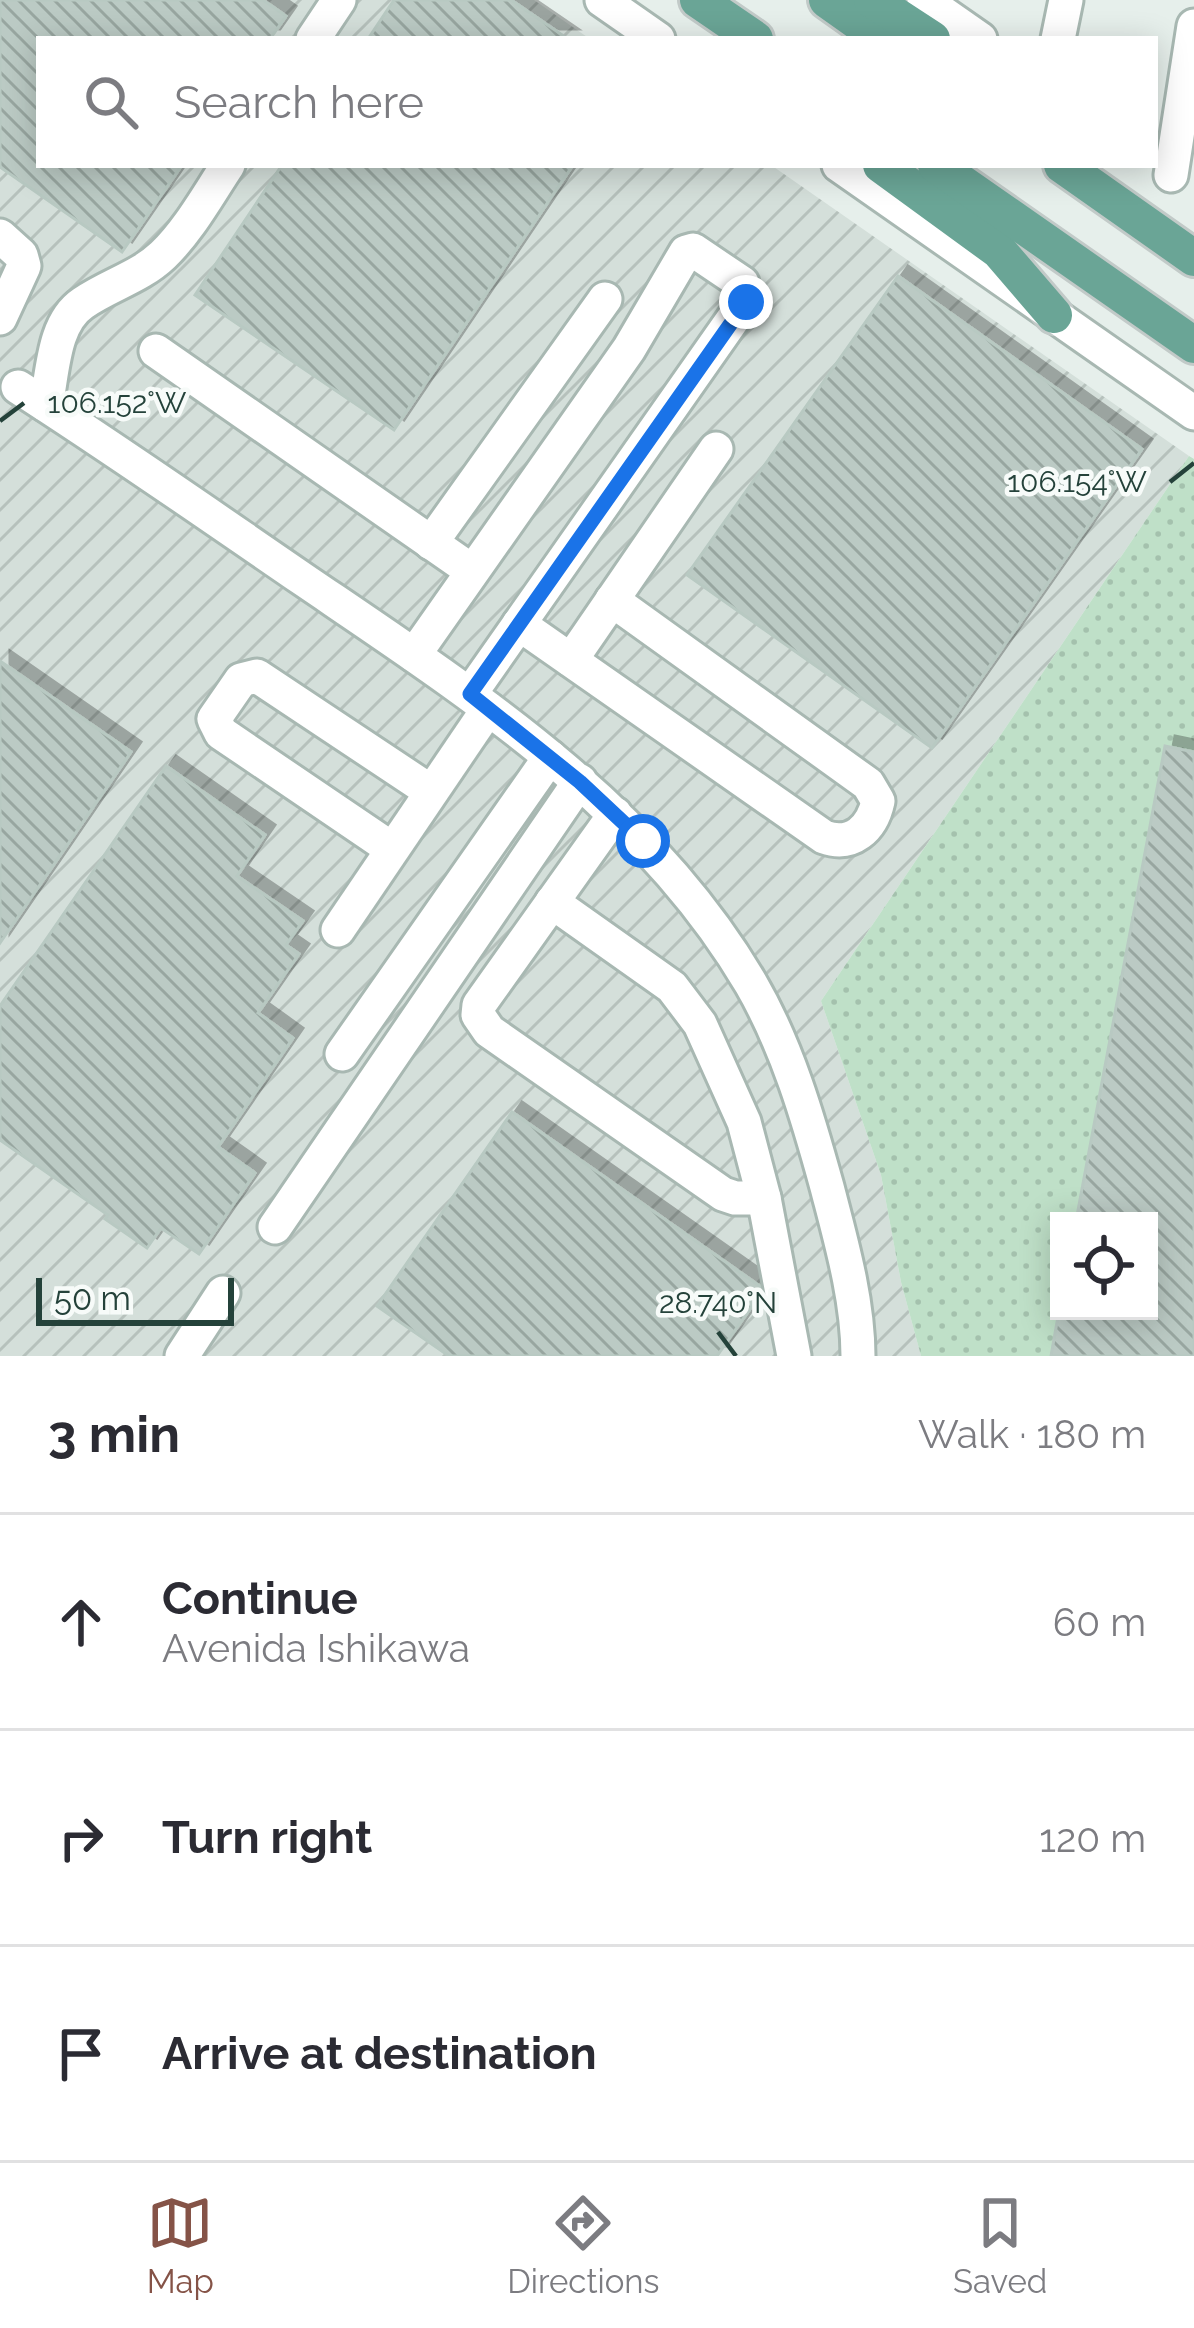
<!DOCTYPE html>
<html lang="en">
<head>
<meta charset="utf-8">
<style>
	body { margin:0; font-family:Raleway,sans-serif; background:#f2f2f3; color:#2b2b33 }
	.controls { position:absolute; right:36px; bottom:36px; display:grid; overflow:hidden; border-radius:0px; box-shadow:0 6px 30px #0003 }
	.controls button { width:108px; height:108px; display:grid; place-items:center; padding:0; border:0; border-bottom:3px solid #e1e1e2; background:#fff; color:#2b2b33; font:60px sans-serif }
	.scale { position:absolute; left:36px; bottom:30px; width:198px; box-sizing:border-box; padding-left:12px; border:6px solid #24423a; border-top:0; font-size:33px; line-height:42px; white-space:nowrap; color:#24423a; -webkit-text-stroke:9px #f7fbf9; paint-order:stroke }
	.stop { position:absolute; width:36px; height:36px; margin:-27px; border:9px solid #1a73e8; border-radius:50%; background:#fff }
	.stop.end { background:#1a73e8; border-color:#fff; box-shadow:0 3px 12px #0008 }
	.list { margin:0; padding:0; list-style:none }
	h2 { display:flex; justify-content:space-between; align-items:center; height:156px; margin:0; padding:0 48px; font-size:51px }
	h2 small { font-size:39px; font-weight:400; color:#7c7c81 }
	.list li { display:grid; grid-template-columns:78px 1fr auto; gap:36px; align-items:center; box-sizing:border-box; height:216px; padding:0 48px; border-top:3px solid #e1e1e2 }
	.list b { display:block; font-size:45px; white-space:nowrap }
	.list p { margin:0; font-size:39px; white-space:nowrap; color:#7c7c81 }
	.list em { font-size:39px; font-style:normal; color:#7c7c81 }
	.icon { flex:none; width:66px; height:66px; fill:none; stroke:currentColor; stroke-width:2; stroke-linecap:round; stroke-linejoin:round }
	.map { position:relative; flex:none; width:1194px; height:1356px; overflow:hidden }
	.search { position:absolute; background:#fff; box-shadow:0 6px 30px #0003; left:36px; right:36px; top:36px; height:132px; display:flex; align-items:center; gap:30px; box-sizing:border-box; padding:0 42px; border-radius:0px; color:#7c7c81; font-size:45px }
	.sheet { height:804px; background:#fff }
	nav { display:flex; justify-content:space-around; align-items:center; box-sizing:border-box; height:168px; border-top:3px solid #e1e1e2; background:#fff; font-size:33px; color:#7c7c81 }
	nav a { display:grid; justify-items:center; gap:6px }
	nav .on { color:#855347 }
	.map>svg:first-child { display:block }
	.industrial { fill:url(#industrial-furrows) }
	.grass { fill:url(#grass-dots); fill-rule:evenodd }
	.building { fill:url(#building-back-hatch); stroke:#b8c9c2; stroke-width:3; filter:url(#shadow) }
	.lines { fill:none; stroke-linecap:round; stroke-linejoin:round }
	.minor-casing { stroke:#a8b8b2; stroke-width:39 }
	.major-casing { stroke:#c2cac8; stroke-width:42 }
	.minor { stroke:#fff; stroke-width:33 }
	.major { stroke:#6aa596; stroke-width:36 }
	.route { stroke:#1a73e8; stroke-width:15 }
	.ticks { fill:none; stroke:#24423a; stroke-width:4.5 }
	.ticks-label { font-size:30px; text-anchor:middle; fill:#24423a; stroke:#f7fbf9; stroke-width:9; stroke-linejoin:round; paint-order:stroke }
</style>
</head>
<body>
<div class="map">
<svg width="1194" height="1356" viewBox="0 0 1194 1356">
	<defs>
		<pattern id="industrial-furrows" width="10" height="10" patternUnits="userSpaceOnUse" patternTransform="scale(3)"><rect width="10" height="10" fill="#d4dfda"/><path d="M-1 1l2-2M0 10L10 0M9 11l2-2" fill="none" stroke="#b6c1bc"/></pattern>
		<pattern id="grass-dots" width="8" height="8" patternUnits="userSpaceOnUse" patternTransform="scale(3)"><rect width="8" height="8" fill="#bfe0c8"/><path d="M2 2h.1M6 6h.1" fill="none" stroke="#a4c1ad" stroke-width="1.8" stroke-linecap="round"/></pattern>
		<pattern id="building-back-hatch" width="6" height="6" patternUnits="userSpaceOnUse" patternTransform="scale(3)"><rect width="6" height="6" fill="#bbcac4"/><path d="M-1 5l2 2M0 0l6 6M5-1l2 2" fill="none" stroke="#98a6a0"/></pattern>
		<filter id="shadow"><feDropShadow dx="10" dy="-10" stdDeviation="0" flood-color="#0004"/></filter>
	</defs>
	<rect width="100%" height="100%" fill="#e6efeb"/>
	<polygon class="industrial" points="0,0 534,0 590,39 39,39 39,165 771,165 1189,456 821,1001 881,1175 901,1282 921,1356 0,1356"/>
	<path class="grass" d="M1189,456L1194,459V1356H921L901,1282L881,1175L821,1001ZM1059,1221H1149V1311H1059Z"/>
	<g class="building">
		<polygon points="0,0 263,0 286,16 270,39 39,39 39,165 182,165 122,252 0,167"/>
		<polygon points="394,0 511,0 568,39 368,39"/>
		<polygon points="282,165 573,165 394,430 195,295"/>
		<polygon points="898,276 1142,449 932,748 687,575"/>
		<polygon points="0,661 131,752 0,943"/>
		<polygon points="1165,746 1194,752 1194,1356 1051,1356 1059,1311 1149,1311 1149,1221 1076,1221"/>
		<polygon points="166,766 265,835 237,876 303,921 286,945 299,954 258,1013 293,1038 218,1147 255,1173 199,1254 161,1228 147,1248 105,1219 108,1215 0,1140 0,1006"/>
		<polygon points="512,1112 764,1289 717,1356 449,1356 377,1306"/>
	</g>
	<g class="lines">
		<defs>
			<g id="minor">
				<polyline points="602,0 658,39"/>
				<polyline points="924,0 980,39"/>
				<polyline points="313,39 339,0"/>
				<polyline points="1058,39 1066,0"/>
				<polyline points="839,165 1194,413"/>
				<polyline points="1171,175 1194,26"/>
				<polyline points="0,236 21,255 24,266 0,318"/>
				<polyline points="156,351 472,571"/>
				<path d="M18,387C115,449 209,515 304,580C470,693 647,806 751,984C787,1046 808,1118 827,1187C841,1241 858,1300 858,1356"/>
				<path d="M46,405C53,372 53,323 83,303C109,285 140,277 163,255C189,230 208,195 228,165"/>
				<polyline points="431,543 605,299"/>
				<path d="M519,624L824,837C852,847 872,829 878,801L868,784L612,600"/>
				<polyline points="414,655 629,349 686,252 693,250 742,283 745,302 470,694"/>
				<polyline points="571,660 716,449"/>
				<polyline points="615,814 479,1005 478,1015 489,1031 723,1194 735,1198 764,1198"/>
				<polyline points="392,849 221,733 214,719 241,680 257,676 430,791"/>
				<polyline points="552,902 672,987 700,1024 744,1122 764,1198 794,1356"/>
				<polyline points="338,930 488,709"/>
				<polyline points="342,1054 550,757"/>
				<polyline points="275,1227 580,781"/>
				<polyline points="182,1356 223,1293"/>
			</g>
			<g id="major">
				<polyline points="698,0 755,39"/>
				<polyline points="827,0 882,39"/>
				<polyline points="872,0 932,39"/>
				<polyline points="881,165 999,251 1054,315"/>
				<polyline points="936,165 1194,345"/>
				<polyline points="1062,165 1194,258"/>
			</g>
		</defs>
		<use href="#minor" class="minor-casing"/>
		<use href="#major" class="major-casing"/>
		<use href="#minor" class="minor"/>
		<use href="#major" class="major"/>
	</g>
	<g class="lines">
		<polyline class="route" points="643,841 580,782 470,694 746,302"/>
	</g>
	<path class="ticks" d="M0,421L24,403M1170,482L1194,463M718,1332L736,1356"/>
	<g class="ticks-label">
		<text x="117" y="413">106.152°W</text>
		<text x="1077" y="492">106.154°W</text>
		<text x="718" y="1313">28.740°N</text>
	</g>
</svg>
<div class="controls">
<button><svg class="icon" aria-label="locate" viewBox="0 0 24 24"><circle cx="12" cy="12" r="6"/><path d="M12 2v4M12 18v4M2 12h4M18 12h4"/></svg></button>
</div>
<div class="scale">50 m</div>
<div class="stop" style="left:643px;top:841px"></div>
<div class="stop end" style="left:746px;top:302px"></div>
<div class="search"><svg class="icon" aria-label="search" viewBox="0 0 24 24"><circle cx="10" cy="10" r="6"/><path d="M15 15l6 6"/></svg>Search here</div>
</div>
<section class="sheet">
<h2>3 min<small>Walk · 180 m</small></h2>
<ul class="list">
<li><svg class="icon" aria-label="ahead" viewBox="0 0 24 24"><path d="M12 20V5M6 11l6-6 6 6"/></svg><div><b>Continue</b><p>Avenida Ishikawa</p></div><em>60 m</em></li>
<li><svg class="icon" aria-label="right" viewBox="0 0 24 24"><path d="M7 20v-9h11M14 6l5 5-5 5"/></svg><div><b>Turn right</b></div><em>120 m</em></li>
<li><svg class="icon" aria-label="arrive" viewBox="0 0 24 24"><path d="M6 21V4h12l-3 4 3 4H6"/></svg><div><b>Arrive at destination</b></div></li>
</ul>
</section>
<nav>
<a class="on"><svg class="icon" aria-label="map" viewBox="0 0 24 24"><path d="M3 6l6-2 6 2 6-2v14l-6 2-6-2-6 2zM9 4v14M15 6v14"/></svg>Map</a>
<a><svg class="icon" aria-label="directions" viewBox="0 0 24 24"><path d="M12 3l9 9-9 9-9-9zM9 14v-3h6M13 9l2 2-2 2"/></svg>Directions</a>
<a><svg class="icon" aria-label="saved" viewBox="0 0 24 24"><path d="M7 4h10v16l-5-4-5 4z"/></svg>Saved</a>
</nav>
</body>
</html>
